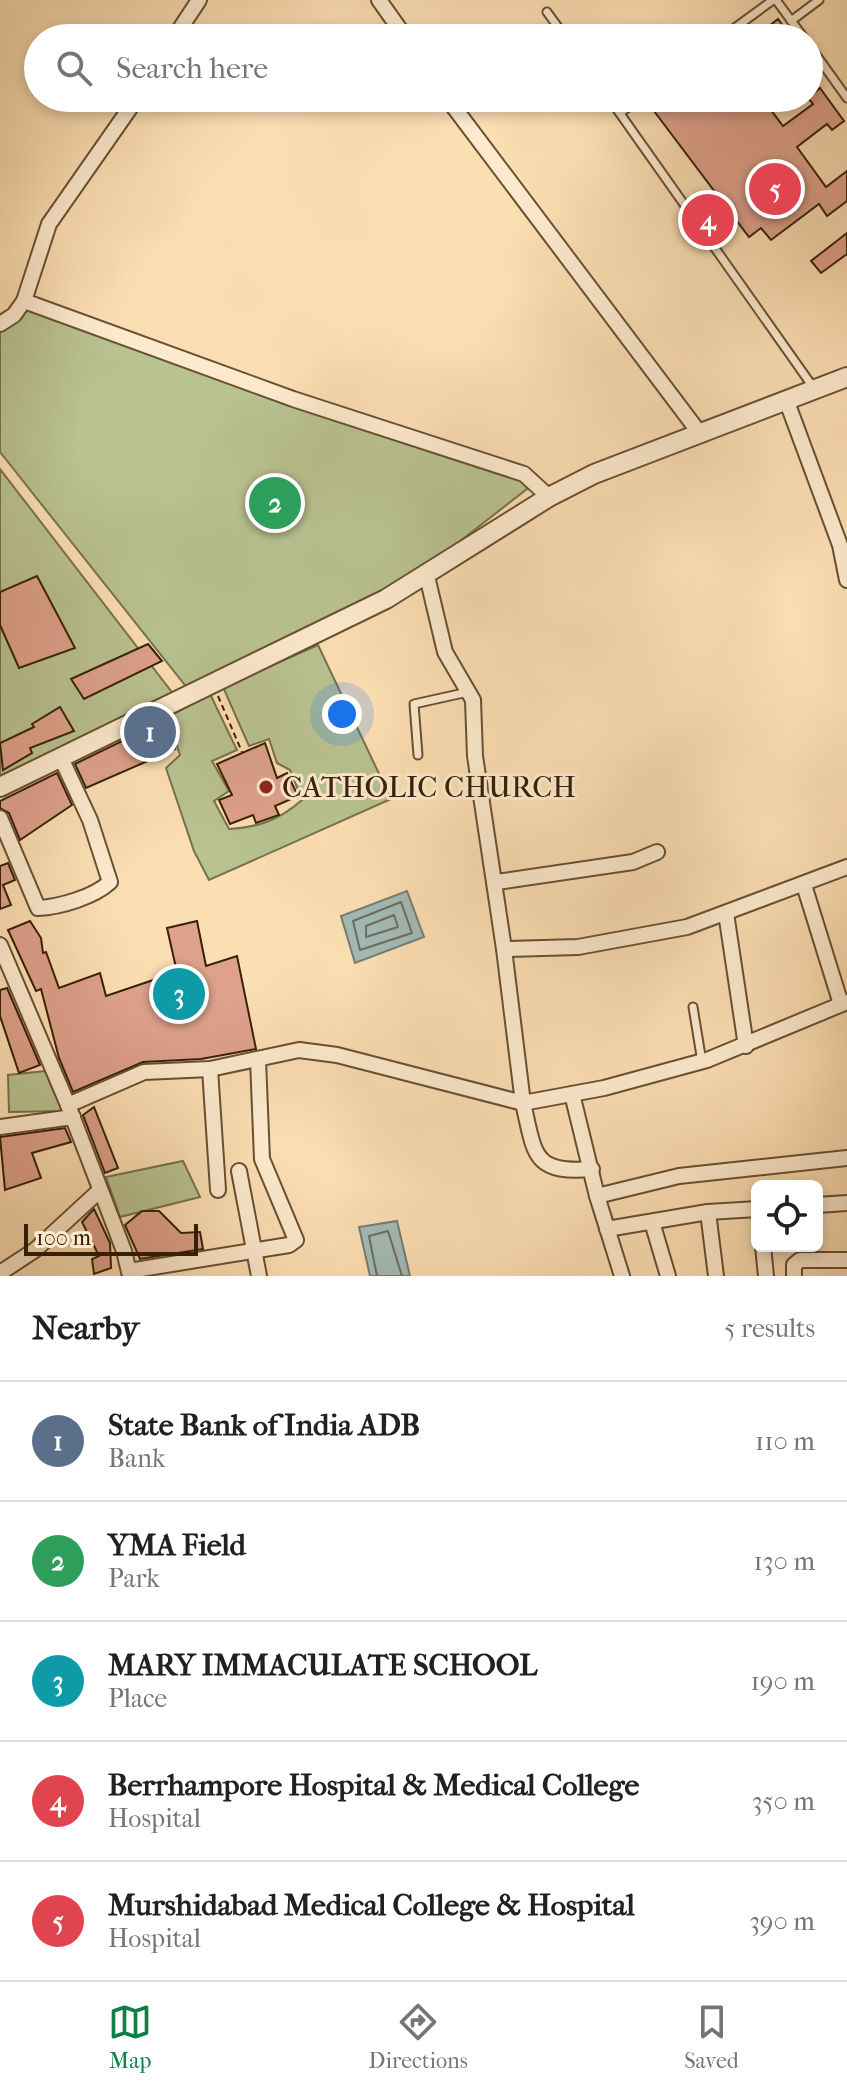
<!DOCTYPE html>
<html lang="en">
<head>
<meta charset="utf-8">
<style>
	body { margin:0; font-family:"IM FELL French Canon",serif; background:#f6f6f6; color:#202124 }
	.controls { position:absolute; right:24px; bottom:24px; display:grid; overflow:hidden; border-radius:12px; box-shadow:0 4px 12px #0003 }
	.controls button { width:72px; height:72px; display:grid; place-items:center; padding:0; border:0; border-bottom:2px solid #e0e0e0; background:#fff; color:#202124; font:40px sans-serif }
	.scale { position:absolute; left:24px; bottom:20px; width:174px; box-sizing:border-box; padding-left:8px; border:4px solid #362006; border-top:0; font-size:22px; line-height:28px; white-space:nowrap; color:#362006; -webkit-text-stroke:6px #fdeace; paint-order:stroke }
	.you { position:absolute; left:342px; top:714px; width:28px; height:28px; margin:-20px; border:6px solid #fff; border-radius:50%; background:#1a73e8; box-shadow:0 0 0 12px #1a73e833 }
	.badge { display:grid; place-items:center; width:52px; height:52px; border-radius:50%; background:#0b8043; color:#fff; font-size:26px; font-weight:700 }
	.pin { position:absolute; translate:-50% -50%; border:4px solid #fff; box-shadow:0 2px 8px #0006 }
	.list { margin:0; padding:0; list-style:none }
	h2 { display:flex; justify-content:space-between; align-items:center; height:104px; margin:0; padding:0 32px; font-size:34px }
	h2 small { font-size:26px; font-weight:400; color:#757577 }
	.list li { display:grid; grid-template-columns:52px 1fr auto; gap:24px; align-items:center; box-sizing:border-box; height:120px; padding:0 32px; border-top:2px solid #e0e0e0 }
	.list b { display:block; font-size:30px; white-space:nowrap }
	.list p { margin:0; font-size:26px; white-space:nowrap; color:#757577 }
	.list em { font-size:26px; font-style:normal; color:#757577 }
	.icon { flex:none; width:44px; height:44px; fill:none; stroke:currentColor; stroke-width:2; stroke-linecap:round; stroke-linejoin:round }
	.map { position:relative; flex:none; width:847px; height:1276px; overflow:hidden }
	.search { position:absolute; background:#fff; box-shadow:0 4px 12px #0003; left:24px; right:24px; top:24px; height:88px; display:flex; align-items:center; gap:20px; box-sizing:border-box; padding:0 28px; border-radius:44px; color:#757577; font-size:30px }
	.sheet { height:704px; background:#fff }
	nav { display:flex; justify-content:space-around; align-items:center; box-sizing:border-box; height:112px; border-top:2px solid #e0e0e0; background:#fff; font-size:22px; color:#757577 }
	nav a { display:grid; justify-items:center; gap:4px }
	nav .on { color:#0b8043 }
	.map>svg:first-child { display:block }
	.green { fill:#b9c291; stroke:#78714c; stroke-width:2 }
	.water { fill:#a3bab7; stroke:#777c70; stroke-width:2 }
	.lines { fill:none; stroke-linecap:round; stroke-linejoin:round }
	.shore { stroke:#6c6d5e; stroke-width:2 }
	.building { fill:#dea18c; stroke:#362006; stroke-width:2 }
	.service-casing { stroke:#685031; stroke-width:11 }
	.minor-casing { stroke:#685031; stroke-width:18 }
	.tertiary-casing { stroke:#685031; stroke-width:22 }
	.path { stroke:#362006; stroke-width:2; stroke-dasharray:6 4; stroke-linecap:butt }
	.service { stroke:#fdeace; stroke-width:7 }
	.minor { stroke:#fdeace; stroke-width:14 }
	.tertiary { stroke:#fdeace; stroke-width:18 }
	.poi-dot { fill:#8f2418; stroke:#fdeace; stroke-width:3 }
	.labels { text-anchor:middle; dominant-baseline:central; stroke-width:6; stroke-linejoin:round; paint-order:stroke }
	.poi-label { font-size:30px; fill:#362006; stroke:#fdeace; text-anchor:start }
</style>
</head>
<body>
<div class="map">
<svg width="847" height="1276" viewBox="0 0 847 1276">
	<rect width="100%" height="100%" fill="#fcdeb3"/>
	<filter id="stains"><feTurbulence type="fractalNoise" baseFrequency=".0025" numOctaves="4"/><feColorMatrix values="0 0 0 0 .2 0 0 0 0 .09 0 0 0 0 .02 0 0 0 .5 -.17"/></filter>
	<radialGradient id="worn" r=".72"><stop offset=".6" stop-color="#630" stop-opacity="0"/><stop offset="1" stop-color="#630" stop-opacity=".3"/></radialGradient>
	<g class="green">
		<polygon points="24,301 471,463 532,485 386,599 192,694 0,452 0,324"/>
		<polygon points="0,469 174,695 0,778"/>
		<path d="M318,645L391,799L209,880L194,851L166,768L180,755L167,718L210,694L237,750L212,761L229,791L214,801L229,829C260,827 279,820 302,800L290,770L277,763L269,739L249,746L223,687Z"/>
		<polygon points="45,1071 64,1111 9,1112 8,1075"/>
		<polygon points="183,1161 200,1197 120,1217 106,1177"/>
	</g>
	<g class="water">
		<polygon points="407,891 424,937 355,963 341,916"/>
		<polygon points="397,1221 410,1276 370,1276 359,1227"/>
	</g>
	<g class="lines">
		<g class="shore">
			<polygon points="401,902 412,933 360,950 353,921"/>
			<polygon points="394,915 398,927 366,937 366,926"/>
			<polyline points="377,1276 369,1236 388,1231 402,1276"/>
		</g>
	</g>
	<g class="building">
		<polygon points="778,19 787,31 774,38 767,28"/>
		<polygon points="820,88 844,121 832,130 827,124 797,147 826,187 847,171 847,201 827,216 819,204 771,240 761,228 749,237 654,111 671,98 762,98 783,126 813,104 808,98"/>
		<polygon points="847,233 847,254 821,273 811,261"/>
		<polygon points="37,576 75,648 19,668 0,625 0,592"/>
		<polygon points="148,644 162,661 84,699 71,679"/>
		<polygon points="60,707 74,731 30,748 32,753 3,770 0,743 34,727 32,724"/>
		<polygon points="163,721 175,749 86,788 75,764"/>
		<polygon points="265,743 277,778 287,773 298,796 275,806 279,815 256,823 253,815 230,824 219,800 232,795 217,764"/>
		<polygon points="57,773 72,805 20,840 9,813 0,808 0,801"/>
		<polygon points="8,863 15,880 3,885 11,905 0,909 0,866"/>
		<polygon points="30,921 41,938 43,953 46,952 59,988 100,973 106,996 177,972 167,928 197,921 206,966 237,956 256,1049 201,1059 143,1062 73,1092 59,1058 41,989 36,991 8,930"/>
		<polygon points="7,988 40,1065 19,1073 0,1016 0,990"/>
		<polygon points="94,1107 118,1168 105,1173 83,1115"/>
		<polygon points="65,1128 71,1142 32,1153 41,1178 5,1190 0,1137"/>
		<polygon points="94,1209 110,1243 111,1268 94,1274 92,1259 99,1256 82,1222"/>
		<polygon points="142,1211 159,1211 181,1233 200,1232 203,1249 140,1259 125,1225"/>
	</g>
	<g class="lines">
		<defs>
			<g id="service">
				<polyline points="776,0 804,38"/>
				<polyline points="547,12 566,38"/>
				<polyline points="791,21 819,0"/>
				<polyline points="721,38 773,0"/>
				<polyline points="809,45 847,98"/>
				<polyline points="609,98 813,387"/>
				<polyline points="620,113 641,98"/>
				<polyline points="418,755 414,704 468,692"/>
				<polyline points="693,1007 702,1062"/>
			</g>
			<g id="minor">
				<polyline points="379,0 406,38"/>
				<polyline points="174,38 199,0"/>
				<polyline points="137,98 49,224 24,301 293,399 524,474 549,497"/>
				<polyline points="447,98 701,435"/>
				<polyline points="0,324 14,315 24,301"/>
				<polyline points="787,402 840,545 847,580"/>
				<polyline points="426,572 445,652 473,700 475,756 504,949 578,947 687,927 847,867"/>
				<path d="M0,818L38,908C60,907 94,897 110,882L90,820L61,758"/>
				<polyline points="497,882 633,862 657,852"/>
				<polyline points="804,885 841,1004"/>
				<polyline points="726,913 746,1046"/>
				<polyline points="0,945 68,1105 124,1251 130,1276"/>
				<polyline points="210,1069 218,1190"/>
				<polyline points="572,1094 597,1196 622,1276"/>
				<polyline points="68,1105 144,1072 210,1069 299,1050 337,1055 523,1103 504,949"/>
				<polyline points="0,1127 73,1117"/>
				<path d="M592,1169C532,1174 535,1154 523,1103L604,1088L707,1060L847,1002"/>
				<polyline points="239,1171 259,1276"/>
				<polyline points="597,1196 679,1176 847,1158"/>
				<polyline points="817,1205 847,1203"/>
				<polyline points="708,1212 716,1276"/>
				<polyline points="652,1222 668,1276"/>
				<polyline points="607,1229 708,1212 757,1209"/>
				<polyline points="763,1246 766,1276"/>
				<polyline points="129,1271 289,1245 296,1240 262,1159 258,1060"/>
				<polyline points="0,1273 35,1250 99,1191"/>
				<polyline points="794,1276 794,1265 800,1260 847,1260"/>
			</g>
			<polyline id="tertiary" points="0,787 386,599 549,497 594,474 847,377"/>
		</defs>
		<use href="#service" class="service-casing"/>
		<use href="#minor" class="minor-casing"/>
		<use href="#tertiary" class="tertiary-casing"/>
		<polyline class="path" points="218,696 242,752"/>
		<use href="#service" class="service"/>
		<use href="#minor" class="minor"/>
		<use href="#tertiary" class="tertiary"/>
	</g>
	<circle class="poi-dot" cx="266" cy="787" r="8"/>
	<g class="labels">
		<g class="poi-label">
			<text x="282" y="787">CATHOLIC CHURCH</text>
		</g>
	</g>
	<rect width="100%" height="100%" filter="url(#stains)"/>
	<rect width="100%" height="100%" fill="url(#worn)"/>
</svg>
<div class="controls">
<button><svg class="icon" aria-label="locate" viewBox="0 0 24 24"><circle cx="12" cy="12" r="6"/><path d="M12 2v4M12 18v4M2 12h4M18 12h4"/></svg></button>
</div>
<div class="scale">100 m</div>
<div class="you"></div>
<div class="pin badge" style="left:150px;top:732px;background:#5c6f8a">1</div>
<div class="pin badge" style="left:275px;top:503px;background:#2e9e5b">2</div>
<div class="pin badge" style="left:179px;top:994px;background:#0f9aa8">3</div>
<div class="pin badge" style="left:708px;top:220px;background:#e0444e">4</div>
<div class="pin badge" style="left:775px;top:189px;background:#e0444e">5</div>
<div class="search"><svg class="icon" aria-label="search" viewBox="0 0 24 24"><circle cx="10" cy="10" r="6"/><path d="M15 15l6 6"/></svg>Search here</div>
</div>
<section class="sheet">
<h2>Nearby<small>5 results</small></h2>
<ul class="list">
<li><span class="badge" style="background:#5c6f8a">1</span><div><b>State Bank of India ADB</b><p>Bank</p></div><em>110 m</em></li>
<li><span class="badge" style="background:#2e9e5b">2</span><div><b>YMA Field</b><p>Park</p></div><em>130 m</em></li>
<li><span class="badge" style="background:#0f9aa8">3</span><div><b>MARY IMMACULATE SCHOOL</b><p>Place</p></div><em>190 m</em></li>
<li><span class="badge" style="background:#e0444e">4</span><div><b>Berrhampore Hospital &amp; Medical College</b><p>Hospital</p></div><em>350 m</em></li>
<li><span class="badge" style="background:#e0444e">5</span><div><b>Murshidabad Medical College &amp; Hospital</b><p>Hospital</p></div><em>390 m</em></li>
</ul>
</section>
<nav>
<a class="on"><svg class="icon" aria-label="map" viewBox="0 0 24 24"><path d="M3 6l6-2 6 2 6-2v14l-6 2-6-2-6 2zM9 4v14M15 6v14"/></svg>Map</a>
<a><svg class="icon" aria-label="directions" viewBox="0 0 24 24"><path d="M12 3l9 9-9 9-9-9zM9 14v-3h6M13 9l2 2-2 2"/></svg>Directions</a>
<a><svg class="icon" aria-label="saved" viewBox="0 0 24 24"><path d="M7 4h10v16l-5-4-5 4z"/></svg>Saved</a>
</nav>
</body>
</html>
